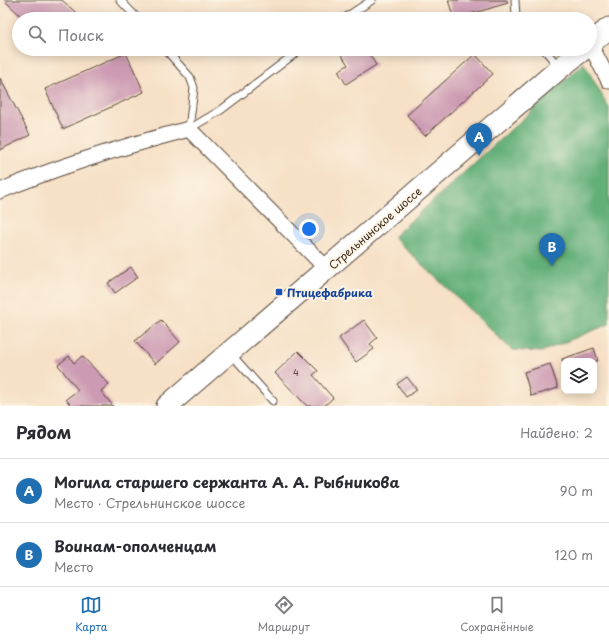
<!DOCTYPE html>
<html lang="ru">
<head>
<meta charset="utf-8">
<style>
	body { margin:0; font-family:"Playpen Sans",sans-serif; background:#f7f7f7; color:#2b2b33 }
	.controls { position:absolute; right:12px; bottom:12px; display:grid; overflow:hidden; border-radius:8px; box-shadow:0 2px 10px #0003 }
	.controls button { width:36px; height:36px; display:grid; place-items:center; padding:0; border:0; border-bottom:1px solid #e1e1e2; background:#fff; color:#2b2b33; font:20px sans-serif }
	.you { position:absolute; left:309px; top:229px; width:14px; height:14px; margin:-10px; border:3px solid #fff; border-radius:50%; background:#1a73e8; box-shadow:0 0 0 6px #1a73e833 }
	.badge { display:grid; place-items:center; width:26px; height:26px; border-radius:50%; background:#1f6fb2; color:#fff; font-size:13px; font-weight:700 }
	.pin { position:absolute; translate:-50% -33px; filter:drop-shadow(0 1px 2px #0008) }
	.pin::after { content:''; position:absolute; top:21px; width:14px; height:12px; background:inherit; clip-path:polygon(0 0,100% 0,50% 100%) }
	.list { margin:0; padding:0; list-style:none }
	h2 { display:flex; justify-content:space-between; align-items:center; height:52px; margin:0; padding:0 16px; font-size:17px }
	h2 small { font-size:13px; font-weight:400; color:#7c7c81 }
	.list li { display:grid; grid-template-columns:26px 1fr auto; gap:12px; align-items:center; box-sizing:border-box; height:64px; padding:0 16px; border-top:1px solid #e1e1e2 }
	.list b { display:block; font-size:15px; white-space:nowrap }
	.list p { margin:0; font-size:13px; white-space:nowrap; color:#7c7c81 }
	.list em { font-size:13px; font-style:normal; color:#7c7c81 }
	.icon { flex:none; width:22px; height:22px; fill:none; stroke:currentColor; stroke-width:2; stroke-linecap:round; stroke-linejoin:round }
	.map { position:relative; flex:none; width:609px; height:406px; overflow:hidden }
	.search { position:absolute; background:#fff; box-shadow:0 2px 10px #0003; left:12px; right:12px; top:12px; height:44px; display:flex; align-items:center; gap:10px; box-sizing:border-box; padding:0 14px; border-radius:22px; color:#7c7c81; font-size:15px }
	.sheet { height:180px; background:#fff }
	nav { display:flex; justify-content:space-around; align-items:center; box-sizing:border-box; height:56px; border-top:1px solid #e1e1e2; background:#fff; font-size:11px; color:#7c7c81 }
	nav a { display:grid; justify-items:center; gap:2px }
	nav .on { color:#1f6fb2 }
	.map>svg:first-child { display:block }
	.forest { fill:#62af78; stroke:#4e6c4b }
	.building { fill:#cc9ab2 }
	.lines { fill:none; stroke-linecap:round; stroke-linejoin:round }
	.service-casing { stroke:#574537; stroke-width:9 }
	.minor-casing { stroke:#574537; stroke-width:17 }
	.secondary-casing { stroke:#574537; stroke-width:23 }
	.service { stroke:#fff; stroke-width:7 }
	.minor { stroke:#fff; stroke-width:15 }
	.secondary { stroke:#fff; stroke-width:21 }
	.transit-dot { fill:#1a4fb4; stroke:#fcf5e5; stroke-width:1.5 }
	.labels { text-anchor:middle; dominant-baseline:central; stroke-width:4; stroke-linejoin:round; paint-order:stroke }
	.number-label { font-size:9px; fill:#5f4643 }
	.street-label { font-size:11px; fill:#3b2a1e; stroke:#fcf5e5 }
	.transit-label { font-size:11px; font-weight:bold; fill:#164399; stroke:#fcf5e5; text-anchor:start }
</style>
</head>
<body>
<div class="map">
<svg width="609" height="406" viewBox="0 0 609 406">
	<rect width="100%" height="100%" fill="#fcf5e5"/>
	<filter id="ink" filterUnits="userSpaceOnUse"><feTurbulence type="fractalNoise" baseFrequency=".025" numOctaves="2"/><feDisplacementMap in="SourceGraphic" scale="8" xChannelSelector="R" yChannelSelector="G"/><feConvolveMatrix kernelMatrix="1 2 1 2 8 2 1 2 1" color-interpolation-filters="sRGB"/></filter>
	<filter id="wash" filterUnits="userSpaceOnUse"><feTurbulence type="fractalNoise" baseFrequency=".012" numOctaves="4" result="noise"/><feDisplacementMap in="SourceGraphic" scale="16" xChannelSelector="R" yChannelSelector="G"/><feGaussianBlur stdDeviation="0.9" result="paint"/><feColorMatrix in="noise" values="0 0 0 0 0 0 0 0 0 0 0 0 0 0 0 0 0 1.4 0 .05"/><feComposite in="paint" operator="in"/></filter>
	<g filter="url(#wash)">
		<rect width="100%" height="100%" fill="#f6e0c6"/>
		<polygon class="forest" points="584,63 609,108 609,324 541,352 512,350 393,237"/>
		<g id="blocks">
			<g class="building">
				<polygon points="4,0 62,0 83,19 24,19"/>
				<polygon points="448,0 507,0 508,3 454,19"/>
				<polygon points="338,49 366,49 376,65 346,84 338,71 348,65"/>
				<polygon points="126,53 144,92 63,129 45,89"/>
				<polygon points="475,54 493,74 425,136 407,115"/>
				<polygon points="0,78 30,135 0,150"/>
				<polygon points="131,267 138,277 115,293 108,283"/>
				<polygon points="161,320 180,342 155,364 135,341"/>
				<polygon points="364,320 377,338 370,344 374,349 356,362 339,338"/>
				<polygon points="594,348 598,361 562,361 562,359"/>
				<polygon points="298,351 318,371 313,375 333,398 324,406 307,406 275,373"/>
				<polygon points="69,356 74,363 82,356 109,384 101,391 113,406 71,406 66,399 78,390 58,365"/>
				<polygon points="550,364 558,388 531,396 524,372"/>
				<polygon points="407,377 417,390 406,397 397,384"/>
			</g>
		</g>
	</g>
	<g filter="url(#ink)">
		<use href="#blocks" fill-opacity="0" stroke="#574537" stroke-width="1"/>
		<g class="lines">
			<defs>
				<g id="service">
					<polyline points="120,0 138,19"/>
					<polyline points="515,0 516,16 518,19"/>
					<polyline points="343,19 372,0"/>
					<polyline points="165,49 190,77 194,88 189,129"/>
					<polyline points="544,49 559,67"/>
					<polyline points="189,129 221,110 301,49"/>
					<polyline points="231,354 273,401"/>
				</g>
				<g id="minor">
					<polyline points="590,44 609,81"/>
					<path d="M0,191C61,165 125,146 189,129L327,269"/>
				</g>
				<g id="secondary">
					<polyline points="590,44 609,28"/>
					<polyline points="167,406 560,68 584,49"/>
				</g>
			</defs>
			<use href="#service" class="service-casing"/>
			<use href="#minor" class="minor-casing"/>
			<use href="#secondary" class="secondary-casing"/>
			<use href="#service" class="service"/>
			<use href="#minor" class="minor"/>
			<use href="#secondary" class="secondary"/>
		</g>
	</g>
	<rect class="transit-dot" x="275" y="288" width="8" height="8" rx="2"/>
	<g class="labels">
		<g class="number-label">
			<text x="296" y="372">4</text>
		</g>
		<g class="street-label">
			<text transform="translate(375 228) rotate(-41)">Стрельнинское шоссе</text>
		</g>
		<g class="transit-label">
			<text x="287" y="292">Птицефабрика</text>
		</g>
	</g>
</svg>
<div class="controls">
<button><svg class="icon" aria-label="layers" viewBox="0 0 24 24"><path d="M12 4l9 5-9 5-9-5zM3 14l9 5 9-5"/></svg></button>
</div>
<div class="you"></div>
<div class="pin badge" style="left:479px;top:156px">A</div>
<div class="pin badge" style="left:552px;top:266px">B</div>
<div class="search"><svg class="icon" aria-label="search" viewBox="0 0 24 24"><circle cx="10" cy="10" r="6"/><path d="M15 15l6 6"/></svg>Поиск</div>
</div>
<section class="sheet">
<h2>Рядом<small>Найдено: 2</small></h2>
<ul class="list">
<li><span class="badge">A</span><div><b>Могила старшего сержанта А. А. Рыбникова</b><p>Место · Стрельнинское шоссе</p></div><em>90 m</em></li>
<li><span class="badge">B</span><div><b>Воинам-ополченцам</b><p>Место</p></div><em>120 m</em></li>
</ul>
</section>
<nav>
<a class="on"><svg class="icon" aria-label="map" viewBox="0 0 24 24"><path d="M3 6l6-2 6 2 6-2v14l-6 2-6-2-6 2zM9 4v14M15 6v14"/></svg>Карта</a>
<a><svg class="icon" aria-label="directions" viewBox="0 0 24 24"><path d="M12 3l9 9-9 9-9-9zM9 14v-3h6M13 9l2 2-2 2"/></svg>Маршрут</a>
<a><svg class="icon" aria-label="saved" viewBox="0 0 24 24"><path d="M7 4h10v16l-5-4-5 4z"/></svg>Сохранённые</a>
</nav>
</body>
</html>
